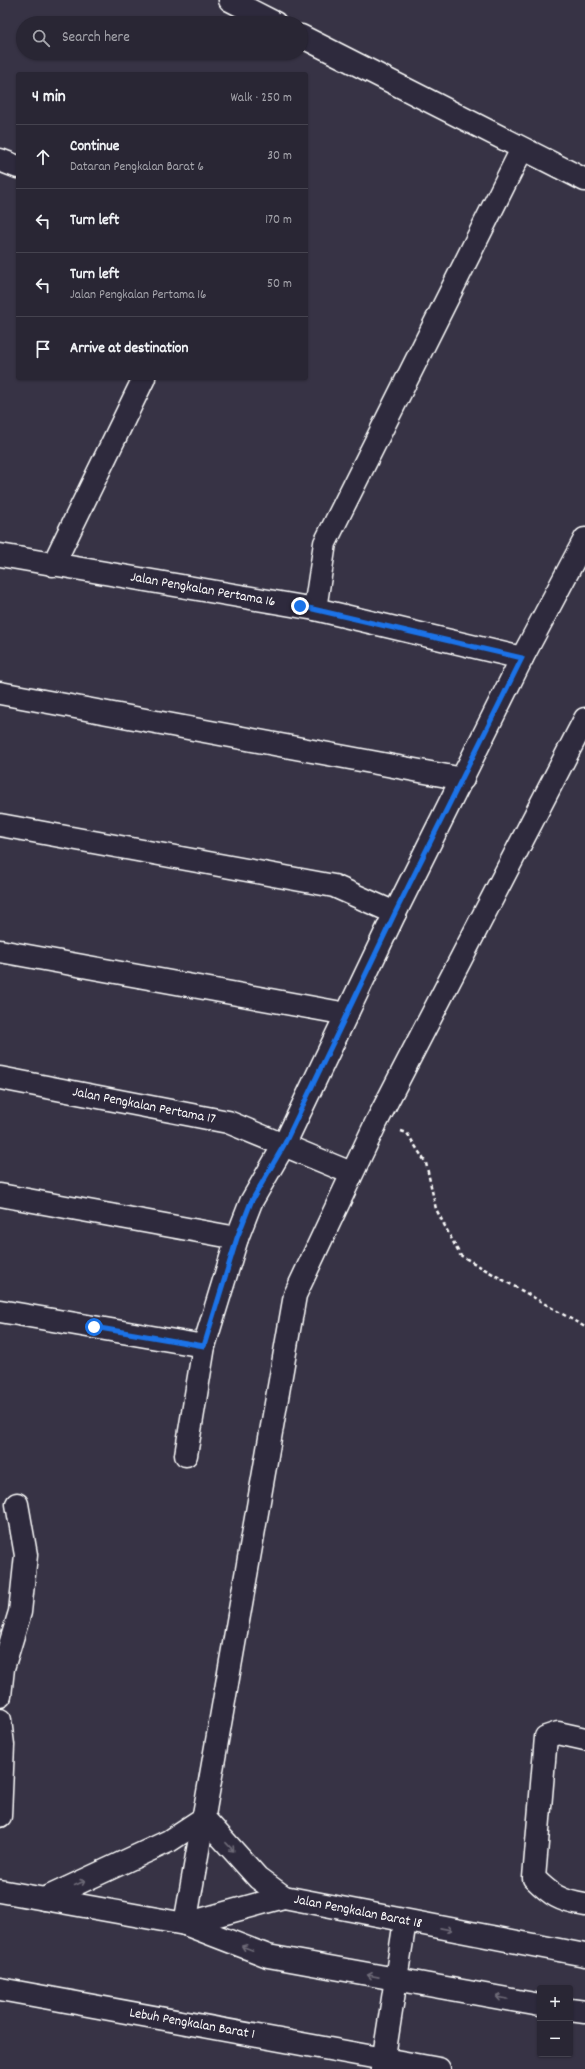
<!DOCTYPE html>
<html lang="en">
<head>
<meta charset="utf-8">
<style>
	body { margin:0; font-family:Dekko,sans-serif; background:#312e3c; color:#f1f3f6 }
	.controls { position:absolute; right:12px; bottom:12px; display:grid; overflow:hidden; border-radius:4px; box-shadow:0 1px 3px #0004 }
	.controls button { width:36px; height:36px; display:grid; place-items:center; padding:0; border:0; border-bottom:1px solid #45434f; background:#292634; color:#f1f3f6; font:20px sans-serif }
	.stop { position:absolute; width:12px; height:12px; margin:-9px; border:3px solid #1a73e8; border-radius:50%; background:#fff }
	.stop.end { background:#1a73e8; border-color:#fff; box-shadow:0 1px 4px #0008 }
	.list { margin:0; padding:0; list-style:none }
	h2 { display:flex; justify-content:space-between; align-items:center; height:52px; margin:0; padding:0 16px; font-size:17px }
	h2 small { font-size:13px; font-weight:400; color:#a5a5ac }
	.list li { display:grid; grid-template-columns:26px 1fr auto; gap:12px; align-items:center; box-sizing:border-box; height:64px; padding:0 16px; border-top:1px solid #45434f }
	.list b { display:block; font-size:15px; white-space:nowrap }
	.list p { margin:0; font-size:13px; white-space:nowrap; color:#a5a5ac }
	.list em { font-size:13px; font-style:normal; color:#a5a5ac }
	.icon { flex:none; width:22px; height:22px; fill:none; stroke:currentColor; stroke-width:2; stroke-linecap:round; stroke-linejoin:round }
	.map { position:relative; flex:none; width:585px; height:2069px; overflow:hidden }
	.search { position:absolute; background:#292634; box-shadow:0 1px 3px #0004; left:16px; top:16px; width:292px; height:44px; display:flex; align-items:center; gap:10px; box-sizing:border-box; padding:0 14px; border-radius:22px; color:#a5a5ac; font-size:15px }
	.panel { position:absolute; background:#292634; box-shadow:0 1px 3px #0004; left:16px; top:72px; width:292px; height:308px; border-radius:4px }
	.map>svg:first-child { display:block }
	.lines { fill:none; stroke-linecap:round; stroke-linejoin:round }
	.minor-casing { stroke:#fff; stroke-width:25 }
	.path { stroke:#fff; stroke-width:2.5; stroke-dasharray:4 3; stroke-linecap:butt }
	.minor { stroke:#2f2a3d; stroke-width:22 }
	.oneway { stroke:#6d6a77 }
	.route { stroke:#1a73e8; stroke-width:5 }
	.labels { text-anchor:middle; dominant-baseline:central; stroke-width:4; stroke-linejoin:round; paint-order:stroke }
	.street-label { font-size:14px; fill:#fff; stroke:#2f2a3d }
</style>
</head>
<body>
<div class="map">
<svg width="585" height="2069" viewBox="0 0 585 2069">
	<rect width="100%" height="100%" fill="#373345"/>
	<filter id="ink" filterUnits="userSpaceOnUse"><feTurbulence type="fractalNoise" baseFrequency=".025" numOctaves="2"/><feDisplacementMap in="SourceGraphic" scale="8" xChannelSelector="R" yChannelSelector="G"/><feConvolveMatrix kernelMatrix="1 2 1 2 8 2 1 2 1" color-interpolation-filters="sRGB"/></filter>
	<g filter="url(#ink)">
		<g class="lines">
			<defs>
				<g id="minor">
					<polyline points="230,0 275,23"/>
					<polyline points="301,36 585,180"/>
					<polyline points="0,160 18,167"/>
					<polyline points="0,555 315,609 522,658"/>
					<polyline points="53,565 144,378"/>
					<polyline points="315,609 325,543 522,149"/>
					<polyline points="0,693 463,779"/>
					<polyline points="0,825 334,886 395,913"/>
					<polyline points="0,951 347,1014"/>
					<polyline points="0,1078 228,1122 351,1173"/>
					<polyline points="0,1195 237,1238"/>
					<polyline points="0,1311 204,1346"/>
					<polyline points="186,1455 204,1346 237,1238 251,1202 284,1145 395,913 522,658 585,539"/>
					<polyline points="0,1696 3,1668 20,1612 26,1555 17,1504"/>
					<polyline points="0,1720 3,1745 0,1816"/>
					<path d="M585,1739L558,1733L546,1737L534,1878C551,1895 560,1901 585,1905"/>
					<polyline points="204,1818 258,1878 284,1897"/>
					<polyline points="0,1891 185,1924 268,1956 540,2005"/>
					<polyline points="44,1899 169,1841 204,1818"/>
					<polyline points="185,1924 295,1295 376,1123 585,719"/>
					<polyline points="185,1924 284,1897 585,1955"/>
					<polyline points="0,1989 439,2069"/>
					<polyline points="570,2010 585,2012"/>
					<polyline points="382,2069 405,1921"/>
				</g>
			</defs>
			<use href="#minor" class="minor-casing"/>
			<polyline class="path" points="401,1131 407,1133 426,1163 436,1209 460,1255 585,1327"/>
			<use href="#minor" class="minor"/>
		</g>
		<defs><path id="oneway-shaft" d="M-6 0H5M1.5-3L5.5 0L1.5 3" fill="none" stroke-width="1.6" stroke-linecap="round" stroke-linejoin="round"/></defs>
		<g class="oneway">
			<use href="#oneway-shaft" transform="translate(230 1847) rotate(47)"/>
			<use href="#oneway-shaft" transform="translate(80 1883) rotate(-24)"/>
			<use href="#oneway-shaft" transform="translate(446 1929) rotate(11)"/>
			<use href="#oneway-shaft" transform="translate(247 1948) rotate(-159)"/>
			<use href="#oneway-shaft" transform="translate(373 1976) rotate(-169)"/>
			<use href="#oneway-shaft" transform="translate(502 1998) rotate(-170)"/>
		</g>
	</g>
	<g class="lines" filter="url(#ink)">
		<polyline class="route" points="94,1327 204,1346 237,1238 251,1202 284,1145 395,913 522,658 300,606"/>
	</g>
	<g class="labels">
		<g class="street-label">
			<text transform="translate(203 590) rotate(10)">Jalan Pengkalan Pertama 16</text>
			<text transform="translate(144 1106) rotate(11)">Jalan Pengkalan Pertama 17</text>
			<text transform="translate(358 1912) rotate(11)">Jalan Pengkalan Barat 18</text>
			<text transform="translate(192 2024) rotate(10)">Lebuh Pengkalan Barat 1</text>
		</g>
	</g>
</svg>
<div class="controls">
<button>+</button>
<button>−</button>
</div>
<div class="stop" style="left:94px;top:1327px"></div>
<div class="stop end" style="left:300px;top:606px"></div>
<div class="search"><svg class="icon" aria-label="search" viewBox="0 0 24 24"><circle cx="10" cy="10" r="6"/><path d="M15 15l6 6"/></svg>Search here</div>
<section class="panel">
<h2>4 min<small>Walk · 250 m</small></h2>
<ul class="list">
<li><svg class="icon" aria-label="ahead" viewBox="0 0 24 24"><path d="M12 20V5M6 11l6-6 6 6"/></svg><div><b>Continue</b><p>Dataran Pengkalan Barat 6</p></div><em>30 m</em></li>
<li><svg class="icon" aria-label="left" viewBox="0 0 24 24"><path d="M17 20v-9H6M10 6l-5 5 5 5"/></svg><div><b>Turn left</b></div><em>170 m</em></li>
<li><svg class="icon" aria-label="left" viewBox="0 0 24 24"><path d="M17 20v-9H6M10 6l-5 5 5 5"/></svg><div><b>Turn left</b><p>Jalan Pengkalan Pertama 16</p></div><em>50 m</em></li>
<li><svg class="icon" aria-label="arrive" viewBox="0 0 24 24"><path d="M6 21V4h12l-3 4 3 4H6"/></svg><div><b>Arrive at destination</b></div></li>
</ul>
</section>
</div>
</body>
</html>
